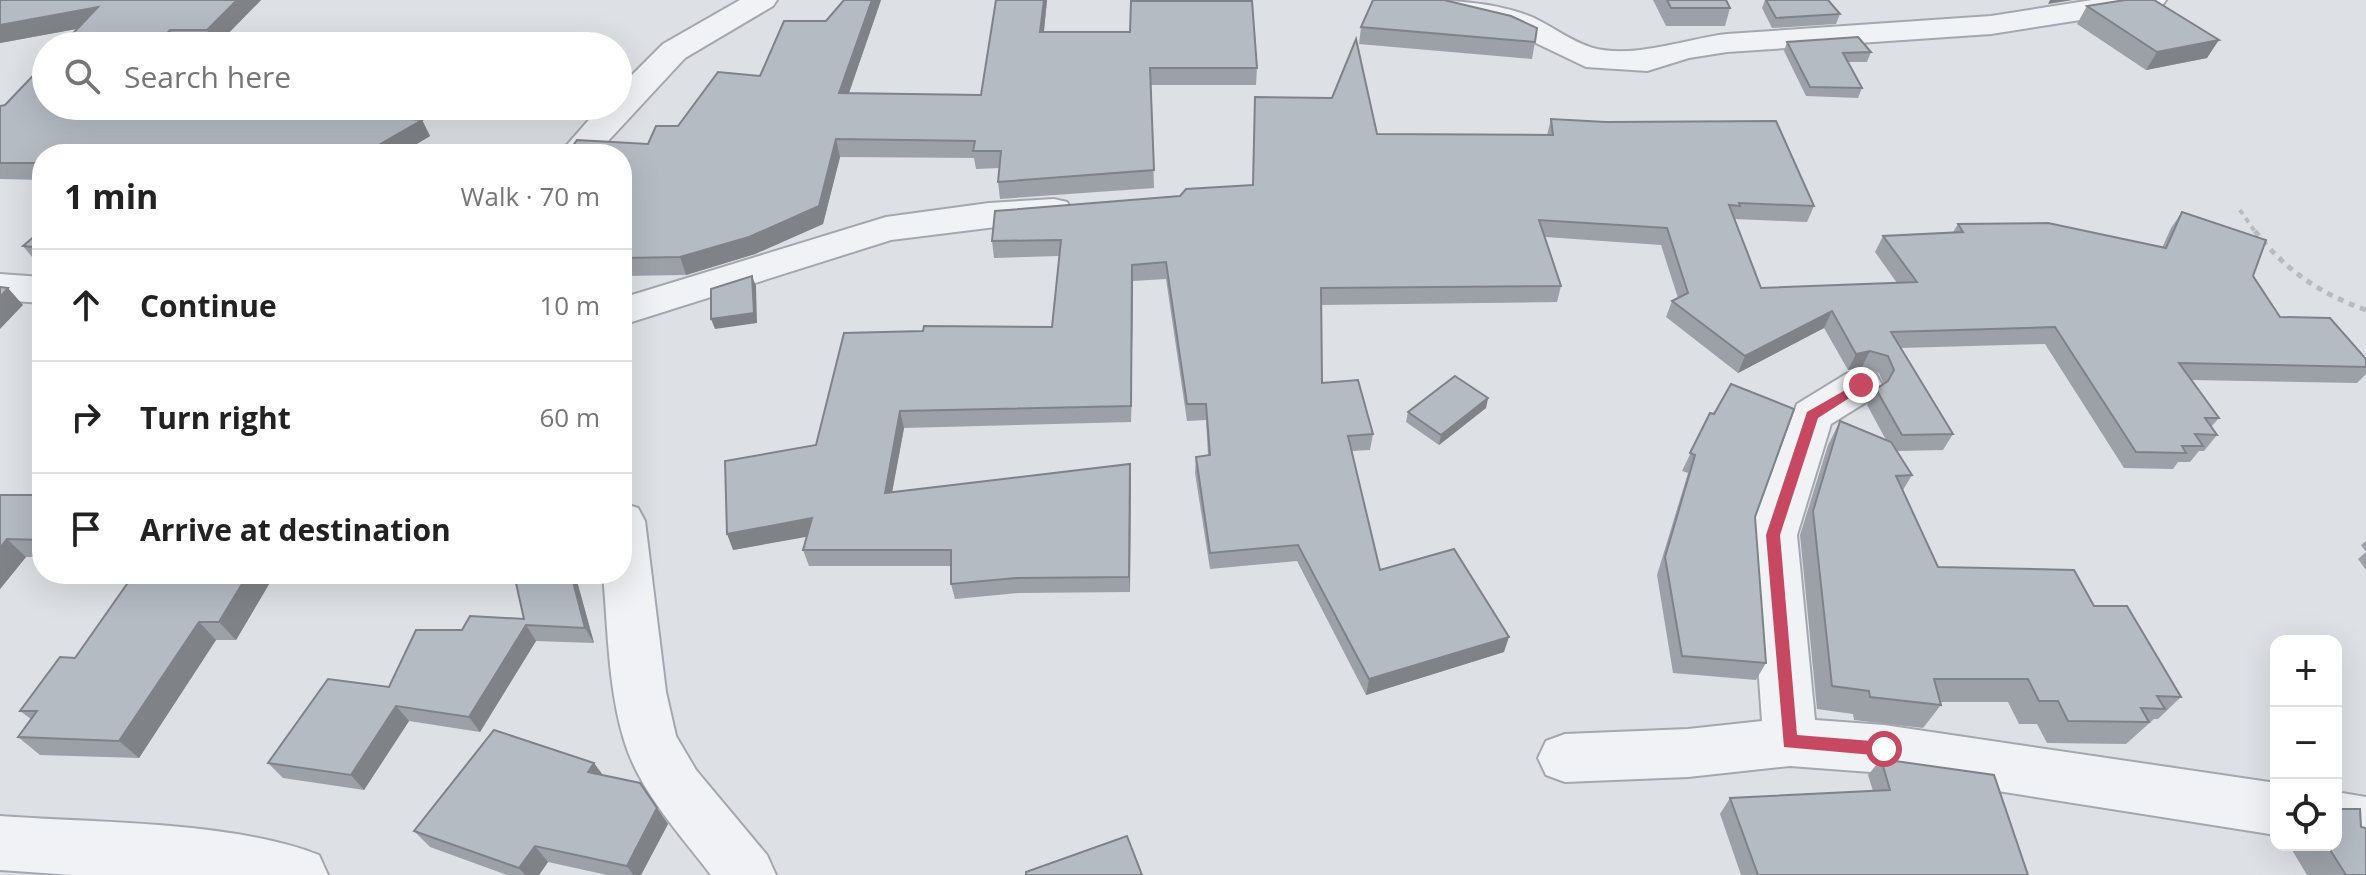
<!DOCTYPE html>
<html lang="en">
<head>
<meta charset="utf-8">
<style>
	body { margin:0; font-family:"Open Sans",sans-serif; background:#f2f2f2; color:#222 }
	.controls { position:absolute; right:24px; bottom:24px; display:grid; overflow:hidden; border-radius:16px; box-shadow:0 8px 32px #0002 }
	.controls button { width:72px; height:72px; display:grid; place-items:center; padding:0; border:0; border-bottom:2px solid #e0e0e0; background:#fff; color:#222; font:40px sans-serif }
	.stop { position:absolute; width:24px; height:24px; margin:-18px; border:6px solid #c64861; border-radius:50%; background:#fff }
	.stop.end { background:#c64861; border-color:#fff; box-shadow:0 2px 8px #0008 }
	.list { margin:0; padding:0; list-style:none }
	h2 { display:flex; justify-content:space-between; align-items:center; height:104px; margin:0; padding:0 32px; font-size:34px }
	h2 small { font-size:26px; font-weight:400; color:#767676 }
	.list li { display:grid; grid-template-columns:52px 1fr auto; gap:24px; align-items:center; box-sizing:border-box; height:112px; padding:0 32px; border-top:2px solid #e0e0e0 }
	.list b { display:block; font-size:30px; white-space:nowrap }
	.list em { font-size:26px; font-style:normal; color:#767676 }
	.icon { flex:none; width:44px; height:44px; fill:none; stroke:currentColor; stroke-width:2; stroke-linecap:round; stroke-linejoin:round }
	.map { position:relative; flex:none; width:2366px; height:875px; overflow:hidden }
	.search { position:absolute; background:#fff; box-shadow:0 8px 32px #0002; left:32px; top:32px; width:600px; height:88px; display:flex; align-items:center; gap:20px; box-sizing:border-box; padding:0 28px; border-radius:44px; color:#767676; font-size:30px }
	.panel { position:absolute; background:#fff; box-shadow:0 8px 32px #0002; left:32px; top:144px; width:600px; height:440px; border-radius:32px }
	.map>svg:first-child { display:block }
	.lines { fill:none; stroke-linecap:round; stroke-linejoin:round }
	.street-casing { stroke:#a3a8b0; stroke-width:4 }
	.path-far1 { stroke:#b8bcc1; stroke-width:4; stroke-dasharray:5 5; stroke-linecap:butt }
	.path { stroke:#b8bcc1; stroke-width:5; stroke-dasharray:6 6; stroke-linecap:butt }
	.street { fill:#f0f2f5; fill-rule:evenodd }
	.wall { fill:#9ca1a8 }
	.shaded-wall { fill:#7f8388 }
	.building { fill:#b5bbc3; stroke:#7f8388; stroke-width:2 }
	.route { fill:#c64861 }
</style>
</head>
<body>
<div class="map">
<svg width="2366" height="875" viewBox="0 0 2366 875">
	<rect width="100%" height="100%" fill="#dde1e6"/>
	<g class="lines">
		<defs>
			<g id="street">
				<polygon points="740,0 777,0 773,6 685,58 596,154 559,154 601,106 618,106 618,89 663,44"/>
				<path d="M1404,0C1446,0 1492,1 1532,17C1552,26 1572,42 1593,48C1634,59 1685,39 1727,34L1991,16L2092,0H2166L2162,6L2151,9L1991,34L1727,52L1689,58L1647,71L1586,67L1509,30L1408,6Z"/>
				<polygon points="1054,199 1067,202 1072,210 1067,218 891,240 622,325 622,298 886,217 989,203"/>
				<polygon points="0,274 42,277 42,303 0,300"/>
				<polygon points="1861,370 1876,374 1882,385 1876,396 1831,424 1797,535 1815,720 1884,725 2276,783 2276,835 1884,773 1790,766 1688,777 1565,782 1546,775 1538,758 1546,741 1565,734 1688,729 1762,721 1749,535 1797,404 1846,374"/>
				<path d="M622,503L638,508L645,521L666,692L676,736L696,770L767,855L776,875H711C680,834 639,791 624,740C608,687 608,629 603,574H622Z"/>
				<polygon points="2336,792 2366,797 2366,849 2336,844"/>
				<path d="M0,816C96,823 232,821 319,855L328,875H72L0,870Z"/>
			</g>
		</defs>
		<use href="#street" class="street-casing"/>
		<polyline class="path-far1" points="2240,210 2256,233"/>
		<path class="path" d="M2255,231C2285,270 2319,293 2366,310"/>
		<use href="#street" class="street"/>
	</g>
	<g class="wall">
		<polygon points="0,0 261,0 216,46 61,46 77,29 0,43"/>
		<polygon points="881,0 849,93 981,95 996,0 1047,0 1044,32 1257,68 1256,85 1151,85 1154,188 1000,199 998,182 999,168 976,169 974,158 840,157 823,224 755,254 686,275 622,276 622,154 648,144 760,76 826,21"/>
		<polygon points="1653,0 1726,0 1730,8 1725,26 1666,26"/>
		<polygon points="1765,0 1828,0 1840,14 1836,24 1772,28 1762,8"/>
		<polygon points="2087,6 2207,58 2146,70 2077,24"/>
		<polygon points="1361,27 1535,42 1532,59 1359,44"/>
		<polygon points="1787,42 1871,52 1867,62 1848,62 1862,88 1858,98 1806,96 1784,51"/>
		<polygon points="5,105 129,106 124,112 252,109 252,106 358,106 349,114 422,120 430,136 400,154 42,154 42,180 0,179 0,106"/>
		<polygon points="1551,119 1814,206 1807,222 1735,219 1761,288 1897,283 1875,252 1883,236 1953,232 1958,224 2162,248 2171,228 2182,212 2253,276 2280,317 2366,359 2366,374 2357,383 2191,380 2219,418 2211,427 2217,435 2204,451 2199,451 2190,462 2178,462 2173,469 2124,468 2045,344 1900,348 1953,434 1943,450 1897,451 1912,475 1903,490 1938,567 2094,606 2181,697 2158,719 2154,719 2126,744 2047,743 2037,724 2019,724 2008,702 1940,702 1941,705 1923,728 1854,720 1853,714 1817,709 1800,535 1828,445 1840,421 1886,440 1867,405 1876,389 1884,384 1879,373 1862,367 1848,370 1824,328 1738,373 1666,317 1672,301 1678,298 1661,245 1545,237 1561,286 1557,302 1321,305 1322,383 1373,434 1370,450 1351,451 1380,570 1504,652 1366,695 1297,561 1210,569 1195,473 1196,457 1208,455 1206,420 1187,421 1166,279 1133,281 1131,422 904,428 892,492 1130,464 1130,592 1019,593 955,599 951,584 951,566 809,566 803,550 807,536 733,550 816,445 1052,327 1059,256 994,258 992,241 1180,196 1253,185 1377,134 1547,135"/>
		<polygon points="42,230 42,264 37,263 23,246"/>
		<polygon points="1488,398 1486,408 1439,445 1406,422 1408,412"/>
		<polygon points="1710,413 1755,517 1766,663 1756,680 1673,673 1657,575 1688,473 1682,471"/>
		<polygon points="0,495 42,495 42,557 26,557 0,589"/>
		<polygon points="2366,541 2366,570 2358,559 2366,552 2361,545"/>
		<polygon points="275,574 236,640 216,640 139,758 40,755 18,737 31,719 20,711 75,658"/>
		<polygon points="575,574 594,643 536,641 480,732 409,721 364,790 283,778 268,763 389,687 462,630 524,619"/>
		<polygon points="1881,759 2028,875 1741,875 1720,814 1730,798 1873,791 1868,775"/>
		<polygon points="594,763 603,775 657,808 668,824 641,875 607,875 548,862 539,875 507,875 430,847 414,831"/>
		<polygon points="2289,845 2336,845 2366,875 2307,875"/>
	</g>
	<g class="shaded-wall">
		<polygon points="237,0 261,0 216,46 207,30"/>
		<polygon points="872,0 881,0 843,110 839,93"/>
		<polygon points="1044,0 1047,0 1042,49 1040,32"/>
		<polygon points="2050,0 2073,0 2048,4"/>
		<polygon points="98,7 108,23 0,43 0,25"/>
		<polygon points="170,30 180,46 156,46"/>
		<polygon points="2219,40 2207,58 2146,70 2157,52"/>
		<polygon points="104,106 129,106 110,129 99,112"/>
		<polygon points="331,106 358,106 333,129 324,112"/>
		<polygon points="422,120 430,136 400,154 363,154"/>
		<polygon points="836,139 840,157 823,224 755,254 686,275 680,257"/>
		<polygon points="1132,265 1133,281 1131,422 1131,406"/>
		<polygon points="752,276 756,286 757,323 715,329 711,319"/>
		<polygon points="8,288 23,305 0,329 0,297"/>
		<polygon points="1832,311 1824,328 1738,373 1745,356"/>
		<polygon points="1870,351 1862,367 1848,370 1856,354"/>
		<polygon points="1488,398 1486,408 1439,445 1441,435"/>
		<polygon points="900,411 904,428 889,509 885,493"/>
		<polygon points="1130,464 1131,481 1130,592 1129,577"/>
		<polygon points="812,518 817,535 733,550 727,534"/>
		<polygon points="7,539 26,557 0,589 0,548"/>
		<polygon points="248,574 275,574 236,640 219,622"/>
		<polygon points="571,574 575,574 594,643 585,628"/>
		<polygon points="199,622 216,640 139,758 119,741"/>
		<polygon points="526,625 536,641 480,732 469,717"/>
		<polygon points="1509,637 1504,652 1366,695 1369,679"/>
		<polygon points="396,706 409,721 364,790 351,775"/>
		<polygon points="594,763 606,780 588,772"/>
		<polygon points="657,808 668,824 641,875 633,875 627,866"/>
		<polygon points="535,846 548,862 539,875 525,875 519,868"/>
	</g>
	<g class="building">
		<polygon points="0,0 237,0 207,30 170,30 156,46 61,46 98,7 0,25"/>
		<polygon points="844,0 872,0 839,93 981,95 996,0 1044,0 1040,32 1130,32 1131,1 1252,1 1257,68 1150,68 1154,170 998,182 1001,151 973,151 975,141 836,139 819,206 749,237 680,257 622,258 622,154 567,154 577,140 648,144 656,126 678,126 718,72 760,76 784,21 826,21"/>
		<polygon points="1373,0 1444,0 1511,16 1537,28 1535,42 1361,27"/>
		<polygon points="1667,0 1726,0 1730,8 1671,8"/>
		<polygon points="1766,0 1828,0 1840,14 1776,18"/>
		<polygon points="2125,0 2154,0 2219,40 2157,52 2087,6"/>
		<polygon points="1858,37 1871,52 1843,53 1862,88 1810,87 1787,42"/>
		<polygon points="1356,39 1377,134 1553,135 1551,119 1606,122 1776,121 1814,206 1739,203 1740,206 1729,205 1761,288 1917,282 1883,236 1963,232 1958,224 2048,223 2166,248 2182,212 2266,240 2253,276 2280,317 2330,318 2366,359 2366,367 2179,363 2219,418 2205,418 2217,435 2195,434 2203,446 2182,446 2186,453 2136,452 2055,327 1891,332 1953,434 1902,435 1876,389 1888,381 1894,370 1888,356 1870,351 1856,354 1832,311 1745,356 1672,301 1688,293 1667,228 1539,220 1561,286 1321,288 1322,383 1358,380 1373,434 1348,436 1380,570 1454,549 1509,637 1369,679 1298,545 1210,553 1196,457 1210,455 1206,404 1187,404 1166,262 1132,265 1131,406 900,411 885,493 1130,464 1129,577 1016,578 951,584 951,550 803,550 812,518 727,534 725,461 816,445 844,333 923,331 924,326 1052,327 1061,240 992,241 995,211 1180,196 1186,189 1253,185 1255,97 1332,98"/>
		<polygon points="316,41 359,46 304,46 313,44"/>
		<polygon points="46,62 46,106 104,106 99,112 252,109 252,106 331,106 324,112 422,120 363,154 42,154 42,163 0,163 0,106 5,105"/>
		<polygon points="42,230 42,248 23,246"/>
		<polygon points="752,276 754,313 711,319 711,289"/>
		<polygon points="0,287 8,288 0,297"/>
		<polygon points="1455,376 1488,398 1441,435 1408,412"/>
		<polygon points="1731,384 1794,409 1755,517 1766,663 1682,656 1665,557 1695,455 1690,453 1710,413 1714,414"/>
		<polygon points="1840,421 1891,442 1912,475 1896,476 1938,567 2074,570 2094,606 2127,606 2181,697 2157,696 2165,709 2141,708 2149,722 2068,721 2058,701 2039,701 2028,679 1934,679 1941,705 1870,697 1869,691 1832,686 1813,511"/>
		<polygon points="0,495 42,495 42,540 7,539 0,548"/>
		<polygon points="134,574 248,574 219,622 199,622 119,741 18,737 37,711 20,711 60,657 75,658"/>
		<polygon points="514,574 571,574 585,628 526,625 469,717 396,706 351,775 268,763 328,679 389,687 416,630 462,630 470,616 524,619"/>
		<polygon points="494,730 594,763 588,772 640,783 657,808 627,866 535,846 519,868 414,831"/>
		<polygon points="1881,759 1994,775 2028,875 1758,875 1730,798 1890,790"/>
		<polygon points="2336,809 2360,809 2361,827 2366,828 2366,875 2346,875 2327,845 2336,845"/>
		<polygon points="1127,836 1142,875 1026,875 1026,872"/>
	</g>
	<polygon class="route" points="1861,381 1865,382 1865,388 1818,418 1780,535 1797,735 1884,742 1892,749 1884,756 1784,747 1766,535 1807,412"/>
</svg>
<div class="controls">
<button>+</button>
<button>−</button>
<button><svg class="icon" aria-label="locate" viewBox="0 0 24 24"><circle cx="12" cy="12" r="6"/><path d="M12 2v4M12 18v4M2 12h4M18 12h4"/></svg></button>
</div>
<div class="stop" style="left:1884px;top:749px"></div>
<div class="stop end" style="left:1861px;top:385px"></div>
<div class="search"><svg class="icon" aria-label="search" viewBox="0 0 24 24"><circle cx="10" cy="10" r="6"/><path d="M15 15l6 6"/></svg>Search here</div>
<section class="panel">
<h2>1 min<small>Walk · 70 m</small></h2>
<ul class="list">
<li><svg class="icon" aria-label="ahead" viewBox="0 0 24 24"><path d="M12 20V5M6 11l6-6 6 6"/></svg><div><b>Continue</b></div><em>10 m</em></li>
<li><svg class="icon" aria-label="right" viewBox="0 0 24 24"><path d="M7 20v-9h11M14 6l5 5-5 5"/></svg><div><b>Turn right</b></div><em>60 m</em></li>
<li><svg class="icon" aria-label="arrive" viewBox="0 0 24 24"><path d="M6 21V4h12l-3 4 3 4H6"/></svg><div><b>Arrive at destination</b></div></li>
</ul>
</section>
</div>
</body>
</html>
